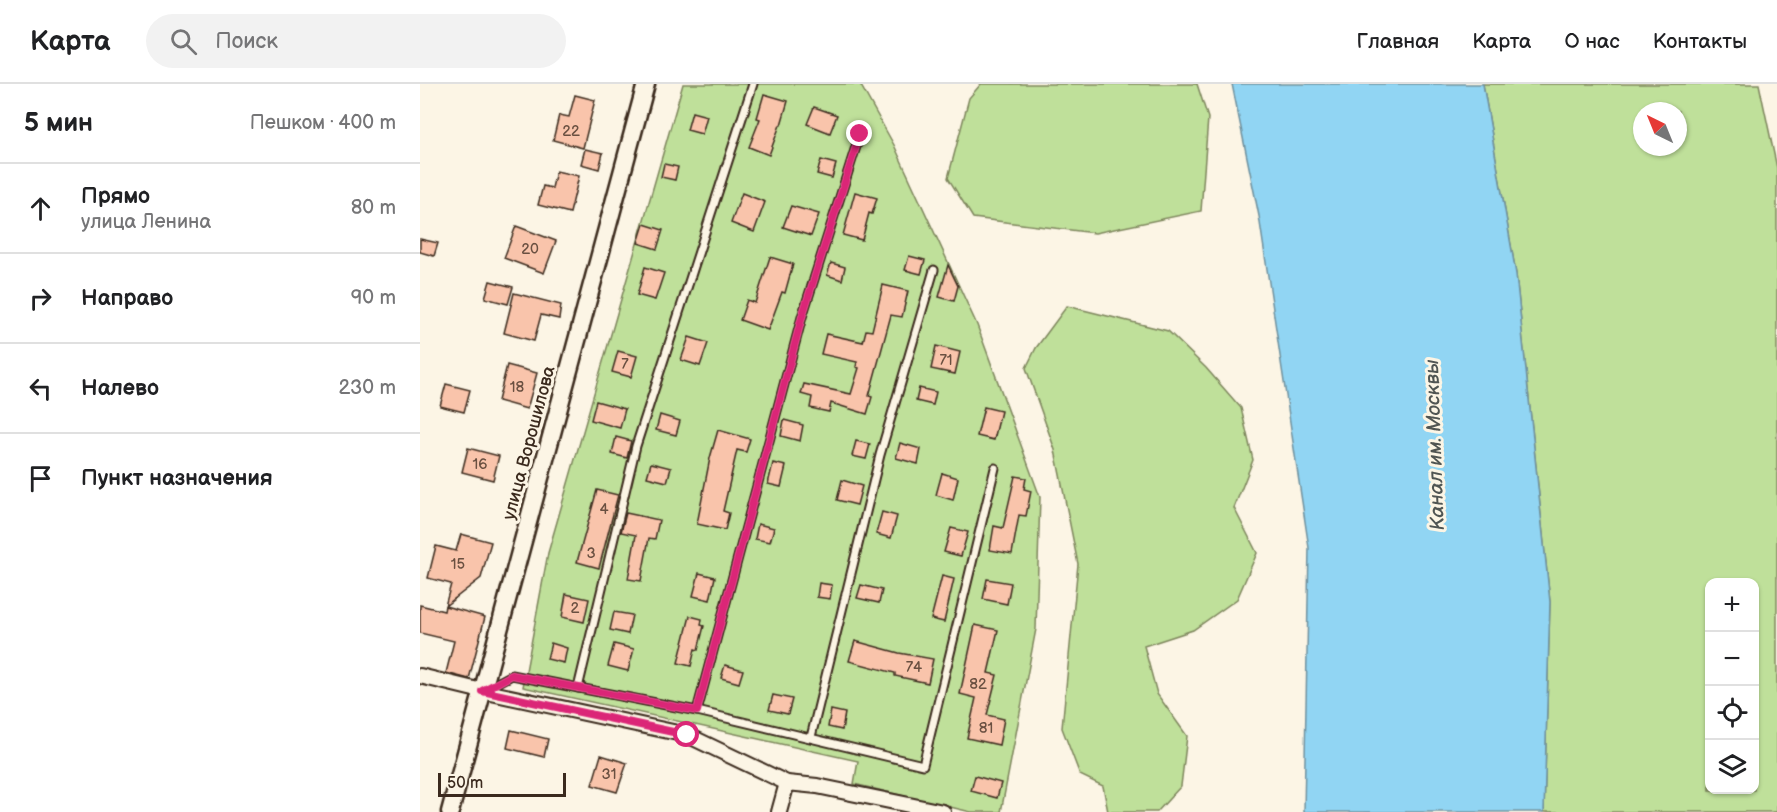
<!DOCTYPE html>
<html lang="ru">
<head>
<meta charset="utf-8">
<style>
	body { margin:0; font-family:"Balsamiq Sans",sans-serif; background:#f2f2f2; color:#202124 }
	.controls { position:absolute; right:18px; bottom:18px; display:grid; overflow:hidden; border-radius:12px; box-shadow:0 2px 4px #0004 }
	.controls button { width:54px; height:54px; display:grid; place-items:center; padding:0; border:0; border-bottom:2px solid #e0e0e0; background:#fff; color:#202124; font:30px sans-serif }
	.compass { position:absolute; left:1213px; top:18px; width:54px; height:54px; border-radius:50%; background:#fff; box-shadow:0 2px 4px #0004; rotate:317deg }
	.scale { position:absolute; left:18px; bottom:15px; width:128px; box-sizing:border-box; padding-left:6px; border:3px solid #3b2a1e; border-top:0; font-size:16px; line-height:21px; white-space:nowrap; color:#3b2a1e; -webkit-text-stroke:4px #fcf5e5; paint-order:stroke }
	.stop { position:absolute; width:18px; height:18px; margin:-14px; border:4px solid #db2777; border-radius:50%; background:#fff }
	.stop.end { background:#db2777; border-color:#fff; box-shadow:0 2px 6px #0008 }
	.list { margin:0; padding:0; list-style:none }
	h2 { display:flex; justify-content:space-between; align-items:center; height:78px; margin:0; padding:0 24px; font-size:26px }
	h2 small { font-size:20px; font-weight:400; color:#757577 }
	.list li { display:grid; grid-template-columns:39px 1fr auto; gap:18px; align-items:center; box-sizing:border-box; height:90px; padding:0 24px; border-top:2px solid #e0e0e0 }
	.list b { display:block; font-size:22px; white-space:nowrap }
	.list p { margin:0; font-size:20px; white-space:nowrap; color:#757577 }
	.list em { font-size:20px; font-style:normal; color:#757577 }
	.icon { flex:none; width:33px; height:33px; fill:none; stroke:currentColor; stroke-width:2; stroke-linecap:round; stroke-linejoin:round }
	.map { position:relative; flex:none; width:1357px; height:728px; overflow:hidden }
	header { display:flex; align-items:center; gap:36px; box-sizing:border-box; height:84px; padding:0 30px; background:#fff; border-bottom:2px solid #e0e0e0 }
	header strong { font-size:28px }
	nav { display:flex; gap:33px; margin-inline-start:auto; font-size:21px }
	.search { width:420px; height:54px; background:#f2f2f2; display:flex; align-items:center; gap:15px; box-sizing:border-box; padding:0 21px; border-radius:33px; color:#757577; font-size:22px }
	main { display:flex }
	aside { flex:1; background:#fff }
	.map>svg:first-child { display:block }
	.green { fill:#bfe09a; stroke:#7d855c; stroke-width:1.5; fill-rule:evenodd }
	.water { fill:#91d5f3; stroke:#6f919e; stroke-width:1.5 }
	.building { fill:#f9c4ab; stroke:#3b2a1e; stroke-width:1.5 }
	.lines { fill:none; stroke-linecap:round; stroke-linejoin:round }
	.service-casing { stroke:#3b2a1e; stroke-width:11 }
	.minor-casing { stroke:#3b2a1e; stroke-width:18 }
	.tertiary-casing { stroke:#3b2a1e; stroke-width:21 }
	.service { stroke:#fcf5e5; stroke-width:7 }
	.minor { stroke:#fcf5e5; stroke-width:14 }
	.tertiary { stroke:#fcf5e5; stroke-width:16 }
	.route { stroke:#db2777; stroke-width:8 }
	.labels { text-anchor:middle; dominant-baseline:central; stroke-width:6; stroke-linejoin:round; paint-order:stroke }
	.number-label { font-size:15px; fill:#6a5041 }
	.street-label { font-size:18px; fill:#3b2a1e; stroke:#fcf5e5 }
	.water-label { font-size:20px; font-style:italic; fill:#505553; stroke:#fcf5e5 }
</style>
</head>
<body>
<header>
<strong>Карта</strong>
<div class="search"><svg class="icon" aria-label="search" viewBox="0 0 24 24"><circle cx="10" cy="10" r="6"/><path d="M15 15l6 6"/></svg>Поиск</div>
<nav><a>Главная</a><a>Карта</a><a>О нас</a><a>Контакты</a></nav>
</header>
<main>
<aside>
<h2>5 мин<small>Пешком · 400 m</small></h2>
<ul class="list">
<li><svg class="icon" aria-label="ahead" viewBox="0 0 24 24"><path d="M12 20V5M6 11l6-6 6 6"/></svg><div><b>Прямо</b><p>улица Ленина</p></div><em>80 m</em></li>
<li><svg class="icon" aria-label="right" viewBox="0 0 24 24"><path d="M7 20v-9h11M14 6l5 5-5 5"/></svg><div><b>Направо</b></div><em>90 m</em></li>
<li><svg class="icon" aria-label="left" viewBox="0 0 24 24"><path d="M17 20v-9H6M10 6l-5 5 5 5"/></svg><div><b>Налево</b></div><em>230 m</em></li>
<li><svg class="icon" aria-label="arrive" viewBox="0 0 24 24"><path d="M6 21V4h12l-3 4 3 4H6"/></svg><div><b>Пункт назначения</b></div></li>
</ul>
</aside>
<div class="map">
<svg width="1357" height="728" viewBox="0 0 1357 728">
	<rect width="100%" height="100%" fill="#fcf5e5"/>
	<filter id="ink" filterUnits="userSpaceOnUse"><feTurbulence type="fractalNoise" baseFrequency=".0167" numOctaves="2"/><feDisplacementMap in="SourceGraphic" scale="12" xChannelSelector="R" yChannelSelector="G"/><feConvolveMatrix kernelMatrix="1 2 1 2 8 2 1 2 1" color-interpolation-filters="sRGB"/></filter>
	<g filter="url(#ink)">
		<g class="green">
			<polygon points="263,0 440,0 474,61 557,241 620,413 616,545 581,728 551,728 434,700 438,677 103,603 128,469"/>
			<polygon points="561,0 777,0 788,34 781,127 675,149 553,134 528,94 549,14"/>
			<path d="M1063,0H1339L1357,84V728H1124L1130,518L1096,190ZM1222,27H1258V63H1222ZM1290,499H1334V706H1290Z"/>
			<polygon points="647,222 748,247 786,284 821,324 833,376 814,424 837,469 817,515 773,546 724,562 737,610 767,652 761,702 737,728 688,728 683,702 660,691 642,644 658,480 635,366 606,284 616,264"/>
		</g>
		<polygon class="water" points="812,0 1063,0 1096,190 1130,518 1124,728 884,728 889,464 839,132"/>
		<g class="building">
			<polygon points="344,10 368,17 361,41 360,41 349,71 329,63 340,35 337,34"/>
			<polygon points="155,11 175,16 163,64 133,56 139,31 149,33"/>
			<polygon points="394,23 417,31 410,49 387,40"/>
			<polygon points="272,28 287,32 282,50 267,46"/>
			<polygon points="165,65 183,69 179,85 161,80"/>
			<polygon points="401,76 416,80 412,94 397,90"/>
			<polygon points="244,80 258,83 255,96 241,93"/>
			<polygon points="136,87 159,92 150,129 118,121 123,102 132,104"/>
			<polygon points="435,108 457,114 452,130 449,129 442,156 423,151"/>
			<polygon points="322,109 345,118 334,148 311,139"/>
			<polygon points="371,122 399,130 391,152 363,143"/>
			<polygon points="224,140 243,146 237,165 218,159"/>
			<polygon points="96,142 136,157 124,189 84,174"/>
			<polygon points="0,155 18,159 14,172 0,168"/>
			<polygon points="489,172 505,176 501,190 485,186"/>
			<polygon points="350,173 373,180 365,209 362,208 348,246 320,236 327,216 335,219"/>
			<polygon points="411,179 425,183 422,196 407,191"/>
			<polygon points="528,181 538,202 534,217 519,213"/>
			<polygon points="225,183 244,189 235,216 217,211"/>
			<polygon points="70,197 93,203 88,220 65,214"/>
			<polygon points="463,201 488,207 482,233 471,231 449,312 452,313 447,330 411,319 409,328 390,324 392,313 381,310 384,300 431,310 439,284 436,283 437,278 401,270 406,250 443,258 446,246 452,247"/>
			<polygon points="94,209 141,221 139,235 121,231 114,257 84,249"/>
			<polygon points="269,253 288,259 280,282 261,276"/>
			<polygon points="516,262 540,268 535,290 511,285"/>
			<polygon points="198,267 217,272 211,293 192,288"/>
			<polygon points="87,281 117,289 107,325 78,317"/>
			<polygon points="26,300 50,306 44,328 20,322"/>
			<polygon points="499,304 516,308 513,321 496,317"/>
			<polygon points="176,317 205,325 200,344 171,336"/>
			<polygon points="564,323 581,327 574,356 557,352"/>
			<polygon points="240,331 260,337 256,351 236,346"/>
			<polygon points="364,336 383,341 380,357 361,352"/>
			<polygon points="298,346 330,355 326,368 317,366 303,427 309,429 305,446 277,440 290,374"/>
			<polygon points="196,353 211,357 207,374 192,370"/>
			<polygon points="436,357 450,360 446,375 432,372"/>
			<polygon points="480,359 501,365 498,380 476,374"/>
			<polygon points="48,364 79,372 73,396 42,388"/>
			<polygon points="231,379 251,384 247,398 227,393"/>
			<polygon points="353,379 366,382 361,403 348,400"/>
			<polygon points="522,389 538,394 533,416 516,411"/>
			<polygon points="595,392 606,394 604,405 611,407 606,432 599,431 592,470 570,466 574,442 583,444"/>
			<polygon points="422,396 442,402 437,421 417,416"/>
			<polygon points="177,406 198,411 179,484 157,478"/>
			<polygon points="462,428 477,432 471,454 456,450"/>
			<polygon points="206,429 239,436 235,455 229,454 221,497 208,495 216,451 201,448"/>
			<polygon points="338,440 354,444 350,458 335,455"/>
			<polygon points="531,444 548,448 541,472 524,468"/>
			<polygon points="41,450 71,458 61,494 25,522 31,500 8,494 16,462 36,467"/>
			<polygon points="279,489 295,493 290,516 273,512"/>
			<polygon points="522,492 534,495 524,538 511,535"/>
			<polygon points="567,495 591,499 587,520 563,515"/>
			<polygon points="399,499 412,501 410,515 397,513"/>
			<polygon points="441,501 462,506 459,519 437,514"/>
			<polygon points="146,510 169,515 164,538 142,533"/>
			<polygon points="0,521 24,527 25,522 65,533 49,595 26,589 34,557 0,549"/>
			<polygon points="194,528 212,531 208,550 190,546"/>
			<polygon points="270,532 282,535 281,541 284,542 278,566 275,565 271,582 258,579"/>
			<polygon points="555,541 578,546 568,589 577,591 567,631 584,635 579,661 547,654 556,614 540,610"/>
			<polygon points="435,557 479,569 513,575 508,599 475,592 475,589 429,577"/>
			<polygon points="131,559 147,564 144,579 127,575"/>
			<polygon points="194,560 214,565 208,587 188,582"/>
			<polygon points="305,581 323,586 319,599 301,594"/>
			<polygon points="353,611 372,615 368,630 349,626"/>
			<polygon points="411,626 425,629 422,646 408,643"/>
			<polygon points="91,646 128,655 124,673 87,664"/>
			<polygon points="181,671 207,679 197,708 172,701"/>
			<polygon points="555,692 581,699 577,714 551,707"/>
		</g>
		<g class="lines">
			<defs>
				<g id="service">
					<polyline points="158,604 216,362 333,0"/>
					<polyline points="64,606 92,591 277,627 503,681 575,384"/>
					<polyline points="277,627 382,233 440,50"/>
					<polyline points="391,653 460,371 514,186"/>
				</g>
				<g id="minor">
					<polyline points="0,592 62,607 267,651 367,699 397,702 523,728"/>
					<polyline points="359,728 367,699"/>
				</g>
				<polyline id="tertiary" points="30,728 226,0"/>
			</defs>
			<use href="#service" class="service-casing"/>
			<use href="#minor" class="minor-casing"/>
			<use href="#tertiary" class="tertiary-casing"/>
			<use href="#service" class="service"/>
			<use href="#minor" class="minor"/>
			<use href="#tertiary" class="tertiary"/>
		</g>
	</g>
	<g class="lines" filter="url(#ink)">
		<polyline class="route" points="267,651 62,607 92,591 277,627 382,233 440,50"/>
	</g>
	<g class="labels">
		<g class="number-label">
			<text x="151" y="47">22</text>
			<text x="110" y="165">20</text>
			<text x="526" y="276">71</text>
			<text x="205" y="280">7</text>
			<text x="97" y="303">18</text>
			<text x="60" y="380">16</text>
			<text x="184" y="425">4</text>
			<text x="171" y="469">3</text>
			<text x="38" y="480">15</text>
			<text x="155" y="524">2</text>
			<text x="494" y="583">74</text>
			<text x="558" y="600">82</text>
			<text x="566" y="644">81</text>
			<text x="189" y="690">31</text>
		</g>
		<g class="street-label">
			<text transform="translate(109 359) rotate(-75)">улица Ворошилова</text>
		</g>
		<g class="water-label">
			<text transform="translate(1015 361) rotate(-92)">Канал им. Москвы</text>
		</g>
	</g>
</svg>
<div class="controls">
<button>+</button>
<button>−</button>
<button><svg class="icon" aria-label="locate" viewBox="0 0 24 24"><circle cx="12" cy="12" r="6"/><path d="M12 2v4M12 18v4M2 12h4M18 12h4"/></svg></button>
<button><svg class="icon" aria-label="layers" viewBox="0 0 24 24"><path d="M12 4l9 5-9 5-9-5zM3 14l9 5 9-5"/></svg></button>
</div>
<svg class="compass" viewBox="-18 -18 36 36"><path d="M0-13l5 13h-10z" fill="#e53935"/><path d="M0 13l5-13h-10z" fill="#757577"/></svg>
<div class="scale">50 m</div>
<div class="stop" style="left:267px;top:651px"></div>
<div class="stop end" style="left:440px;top:50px"></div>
</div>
</main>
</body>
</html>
